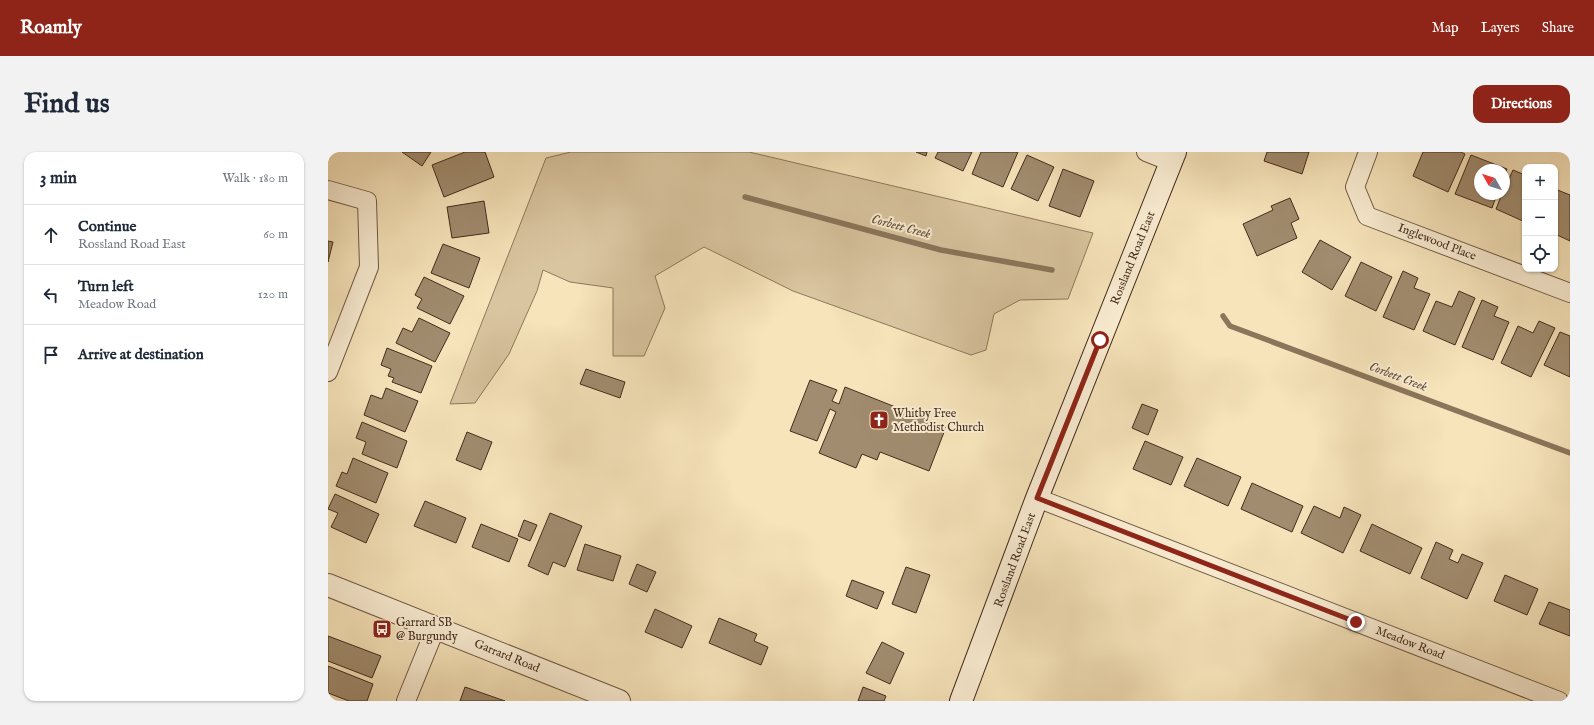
<!DOCTYPE html>
<html lang="en">
<head>
<meta charset="utf-8">
<style>
	body { margin:0; font-family:"IM FELL English",serif; background:#f2f2f3; color:#1f2937 }
	.controls { position:absolute; right:12px; top:12px; display:grid; overflow:hidden; border-radius:8px; box-shadow:0 1px 3px #0004 }
	.controls button { width:36px; height:36px; display:grid; place-items:center; padding:0; border:0; border-bottom:1px solid #e0e1e3; background:#fff; color:#1f2937; font:20px sans-serif }
	.compass { position:absolute; left:1146px; top:12px; width:36px; height:36px; border-radius:50%; background:#fff; box-shadow:0 1px 3px #0004; rotate:309deg }
	.stop { position:absolute; width:12px; height:12px; margin:-9px; border:3px solid #8f2418; border-radius:50%; background:#fff }
	.stop.end { background:#8f2418; border-color:#fff; box-shadow:0 1px 4px #0008 }
	.list { margin:0; padding:0; list-style:none }
	h2 { display:flex; justify-content:space-between; align-items:center; height:52px; margin:0; padding:0 16px; font-size:17px }
	h2 small { font-size:13px; font-weight:400; color:#747a83 }
	.list li { display:grid; grid-template-columns:26px 1fr auto; gap:12px; align-items:center; box-sizing:border-box; height:60px; padding:0 16px; border-top:1px solid #e0e1e3 }
	.list b { display:block; font-size:15px; white-space:nowrap }
	.list p { margin:0; font-size:13px; white-space:nowrap; color:#747a83 }
	.list em { font-size:13px; font-style:normal; color:#747a83 }
	.icon { flex:none; width:22px; height:22px; fill:none; stroke:currentColor; stroke-width:2; stroke-linecap:round; stroke-linejoin:round }
	.map { position:relative; flex:none; width:1242px; height:549px; overflow:hidden; border-radius:12px }
	header { display:flex; align-items:center; gap:24px; box-sizing:border-box; height:56px; padding:0 20px; background:#8f2418; color:#fff }
	header strong { font-size:19px }
	nav { display:flex; gap:22px; margin-inline-start:auto; font-size:14px }
	.intro { display:flex; align-items:center; justify-content:space-between; box-sizing:border-box; height:96px; padding:0 24px }
	h1 { margin:0; font-size:28px }
	.button { padding:10px 18px; border-radius:12px; background:#8f2418; color:#fff; font-size:14px; font-weight:700 }
	main { display:flex; gap:24px; padding:0 24px }
	aside { flex:1; background:#fff; border-radius:12px; box-shadow:0 1px 3px #0004 }
	.map>svg:first-child { display:block }
	.green { fill:#d9c5a0; stroke:#8e785e }
	.lines { fill:none; stroke-linecap:round; stroke-linejoin:round }
	.stream { stroke:#8b755b; stroke-width:5.5 }
	.building { fill:#a18c6f; stroke:#442c1d }
	.minor-casing { stroke:#715a44; stroke-width:20 }
	.tertiary-casing { stroke:#715a44; stroke-width:24 }
	.secondary-casing { stroke:#442c1d; stroke-width:24 }
	.minor { stroke:#faedd3; stroke-width:18 }
	.tertiary { stroke:#faedd3; stroke-width:22 }
	.secondary { stroke:#faedd3; stroke-width:22 }
	.route { stroke:#8f2418; stroke-width:5 }
	.labels { text-anchor:middle; dominant-baseline:central; stroke-width:4; stroke-linejoin:round; paint-order:stroke }
	.street-label { font-size:12px; fill:#442c1d; stroke:#faedd3 }
	.poi-label { font-size:12px; fill:#442c1d; stroke:#faedd3; text-anchor:start }
	.water-label { font-size:13px; font-style:italic; fill:#624a37; stroke:#faedd3 }
</style>
</head>
<body>
<header>
<strong>Roamly</strong>
<nav><a>Map</a><a>Layers</a><a>Share</a></nav>
</header>
<div class="intro"><h1>Find us</h1><a class="button">Directions</a></div>
<main>
<aside>
<h2>3 min<small>Walk · 180 m</small></h2>
<ul class="list">
<li><svg class="icon" aria-label="ahead" viewBox="0 0 24 24"><path d="M12 20V5M6 11l6-6 6 6"/></svg><div><b>Continue</b><p>Rossland Road East</p></div><em>60 m</em></li>
<li><svg class="icon" aria-label="left" viewBox="0 0 24 24"><path d="M17 20v-9H6M10 6l-5 5 5 5"/></svg><div><b>Turn left</b><p>Meadow Road</p></div><em>120 m</em></li>
<li><svg class="icon" aria-label="arrive" viewBox="0 0 24 24"><path d="M6 21V4h12l-3 4 3 4H6"/></svg><div><b>Arrive at destination</b></div></li>
</ul>
</aside>
<div class="map">
<svg width="1242" height="549" viewBox="0 0 1242 549">
	<rect width="100%" height="100%" fill="#f7e4bb"/>
	<filter id="stains"><feTurbulence type="fractalNoise" baseFrequency=".005" numOctaves="4"/><feColorMatrix values="0 0 0 0 .2 0 0 0 0 .09 0 0 0 0 .02 0 0 0 .5 -.17"/></filter>
	<radialGradient id="worn" r=".72"><stop offset=".6" stop-color="#630" stop-opacity="0"/><stop offset="1" stop-color="#630" stop-opacity=".3"/></radialGradient>
	<polygon class="green" points="243,0 421,0 765,81 740,147 692,148 666,162 658,198 643,203 465,139 376,95 327,124 337,156 316,204 285,204 285,136 242,130 215,118 209,139 181,202 147,251 122,252 218,6"/>
	<g class="lines">
		<g class="stream">
			<polyline points="417,45 613,98 724,118"/>
			<polyline points="895,164 902,174 1242,301"/>
		</g>
	</g>
	<g class="building">
		<polygon points="74,0 103,0 94,14"/>
		<polygon points="137,0 157,0 166,25 116,45 104,13"/>
		<polygon points="588,0 599,0 598,4"/>
		<polygon points="610,0 644,0 635,19 607,6"/>
		<polygon points="653,0 690,0 675,35 644,22"/>
		<polygon points="939,0 981,0 974,22 936,9"/>
		<polygon points="1095,0 1133,0 1137,2 1120,40 1085,24"/>
		<polygon points="699,3 726,15 710,49 683,37"/>
		<polygon points="1143,3 1179,17 1176,24 1176,18 1152,18 1152,42 1169,42 1164,56 1127,42"/>
		<polygon points="735,17 766,29 752,65 721,54"/>
		<polygon points="1185,18 1197,23 1197,70 1168,57 1174,42 1176,42 1176,38"/>
		<polygon points="1227,37 1242,43 1242,89 1227,82"/>
		<polygon points="962,46 971,67 963,71 969,86 929,104 915,72 945,58 943,54"/>
		<polygon points="156,49 161,81 124,86 119,55"/>
		<polygon points="992,88 1023,105 1004,138 974,120"/>
		<polygon points="0,89 5,90 0,110"/>
		<polygon points="115,92 152,106 141,136 103,121"/>
		<polygon points="1033,110 1064,125 1048,159 1017,144"/>
		<polygon points="1075,119 1090,126 1086,136 1102,142 1086,178 1055,165"/>
		<polygon points="96,125 136,144 122,172 89,156 94,147 87,143"/>
		<polygon points="1131,139 1147,146 1127,193 1095,179 1108,149 1124,155"/>
		<polygon points="1154,148 1170,155 1166,164 1181,170 1165,208 1134,195"/>
		<polygon points="91,166 122,181 107,210 68,191 75,176 84,180"/>
		<polygon points="1211,169 1227,176 1203,225 1173,211 1190,174 1205,181"/>
		<polygon points="1232,180 1242,184 1242,225 1216,213"/>
		<polygon points="59,196 104,214 93,241 64,230 66,226 60,224 63,217 53,213"/>
		<polygon points="258,217 297,230 292,246 252,232"/>
		<polygon points="482,228 509,238 504,249 511,252 517,235 618,275 601,319 552,300 549,308 534,302 528,316 491,301 508,260 502,257 489,289 462,279"/>
		<polygon points="58,236 90,249 77,280 36,263 43,243 54,247"/>
		<polygon points="814,252 830,258 820,283 804,276"/>
		<polygon points="34,270 79,289 69,316 34,302 38,290 28,286"/>
		<polygon points="139,280 164,290 153,318 128,308"/>
		<polygon points="817,289 855,305 843,333 805,317"/>
		<polygon points="25,306 60,321 48,351 8,334 14,320 19,322"/>
		<polygon points="869,306 913,325 900,354 856,334"/>
		<polygon points="924,331 975,354 964,380 913,357"/>
		<polygon points="7,342 51,362 38,391 3,375 10,361 0,357"/>
		<polygon points="97,349 138,366 128,391 86,374"/>
		<polygon points="986,354 1012,366 1016,355 1033,363 1015,401 973,381"/>
		<polygon points="222,361 254,374 237,415 225,410 220,423 200,414"/>
		<polygon points="196,368 209,373 202,389 190,384"/>
		<polygon points="153,372 190,387 181,410 144,395"/>
		<polygon points="1044,372 1094,396 1082,422 1032,399"/>
		<polygon points="1108,390 1125,398 1121,407 1130,411 1134,402 1155,411 1139,447 1093,426"/>
		<polygon points="257,392 293,404 285,429 249,418"/>
		<polygon points="309,412 328,420 319,440 301,432"/>
		<polygon points="578,415 602,423 588,461 564,452"/>
		<polygon points="1177,423 1210,437 1199,463 1166,449"/>
		<polygon points="524,428 556,440 549,457 518,444"/>
		<polygon points="1221,450 1242,458 1242,484 1211,472"/>
		<polygon points="327,457 364,474 354,496 317,480"/>
		<polygon points="391,466 429,482 426,489 440,495 433,513 381,491"/>
		<polygon points="0,484 53,504 44,526 0,509"/>
		<polygon points="554,490 576,501 562,532 538,521"/>
		<polygon points="0,514 45,532 39,549 21,549 0,541"/>
		<polygon points="137,535 177,549 132,549"/>
		<polygon points="535,535 558,544 556,549 530,549"/>
	</g>
	<g class="lines">
		<defs>
			<g id="minor">
				<polyline points="818,0 843,10"/>
				<polyline points="1040,0 1027,35 1039,64 1242,141"/>
				<polyline points="0,38 39,49 41,115 0,220"/>
				<polyline points="709,346 1231,549"/>
				<polyline points="78,549 108,475"/>
			</g>
			<polyline id="tertiary" points="0,433 291,549"/>
			<polyline id="secondary" points="633,549 709,346 847,0"/>
		</defs>
		<use href="#minor" class="minor-casing"/>
		<use href="#tertiary" class="tertiary-casing"/>
		<use href="#secondary" class="secondary-casing"/>
		<use href="#minor" class="minor"/>
		<use href="#tertiary" class="tertiary"/>
		<use href="#secondary" class="secondary"/>
	</g>
	<g class="lines">
		<polyline class="route" points="772,188 709,346 1028,470"/>
	</g>
	<defs>
		<symbol id="church-square" viewBox="-11 -11 22 22"><rect x="-9" y="-9" width="18" height="18" rx="4" fill="#8f2418" stroke="#faedd3"/><path d="M-1.2-6h2.4v3.5h3.3v2.4h-3.3V6h-2.4V-.1h-3.3v-2.4h3.3Z" fill="#fff"/></symbol>
		<symbol id="bus-square" viewBox="-11 -11 22 22"><rect x="-9" y="-9" width="18" height="18" rx="4" fill="#8f2418" stroke="#faedd3"/><path d="M-5-6H5V4H4V6H2V4H-2V6H-4V4H-5ZM-3.5-4V0h7V-4ZM-3.5 1.2v1.5H-2V1.2ZM2 1.2v1.5H3.5V1.2Z" fill="#fff"/></symbol>
	</defs>
	<g fill-rule="evenodd">
		<use href="#church-square" x="540" y="257" width="22" height="22"/>
		<use href="#bus-square" x="43" y="466" width="22" height="22"/>
	</g>
	<g class="labels">
		<g class="street-label">
			<text transform="translate(1109 90) rotate(21)">Inglewood Place</text>
			<text transform="translate(805 106) rotate(-68)">Rossland Road East</text>
			<text transform="translate(687 408) rotate(-70)">Rossland Road East</text>
			<text transform="translate(1082 491) rotate(21)">Meadow Road</text>
			<text transform="translate(179 504) rotate(22)">Garrard Road</text>
		</g>
		<g class="poi-label">
			<text x="565" y="261">Whitby Free<tspan x="565" dy="14">Methodist Church</tspan></text>
			<text x="68" y="470">Garrard SB<tspan x="68" dy="14">@ Burgundy</tspan></text>
		</g>
		<g class="water-label">
			<text transform="translate(573 75) rotate(15)">Corbett Creek</text>
			<text transform="translate(1070 225) rotate(21)">Corbett Creek</text>
		</g>
	</g>
	<rect width="100%" height="100%" filter="url(#stains)"/>
	<rect width="100%" height="100%" fill="url(#worn)"/>
</svg>
<div class="controls">
<button>+</button>
<button>−</button>
<button><svg class="icon" aria-label="locate" viewBox="0 0 24 24"><circle cx="12" cy="12" r="6"/><path d="M12 2v4M12 18v4M2 12h4M18 12h4"/></svg></button>
</div>
<svg class="compass" viewBox="-18 -18 36 36"><path d="M0-13l5 13h-10z" fill="#e53935"/><path d="M0 13l5-13h-10z" fill="#747a83"/></svg>
<div class="stop" style="left:772px;top:188px"></div>
<div class="stop end" style="left:1028px;top:470px"></div>
</div>
</main>
</body>
</html>
